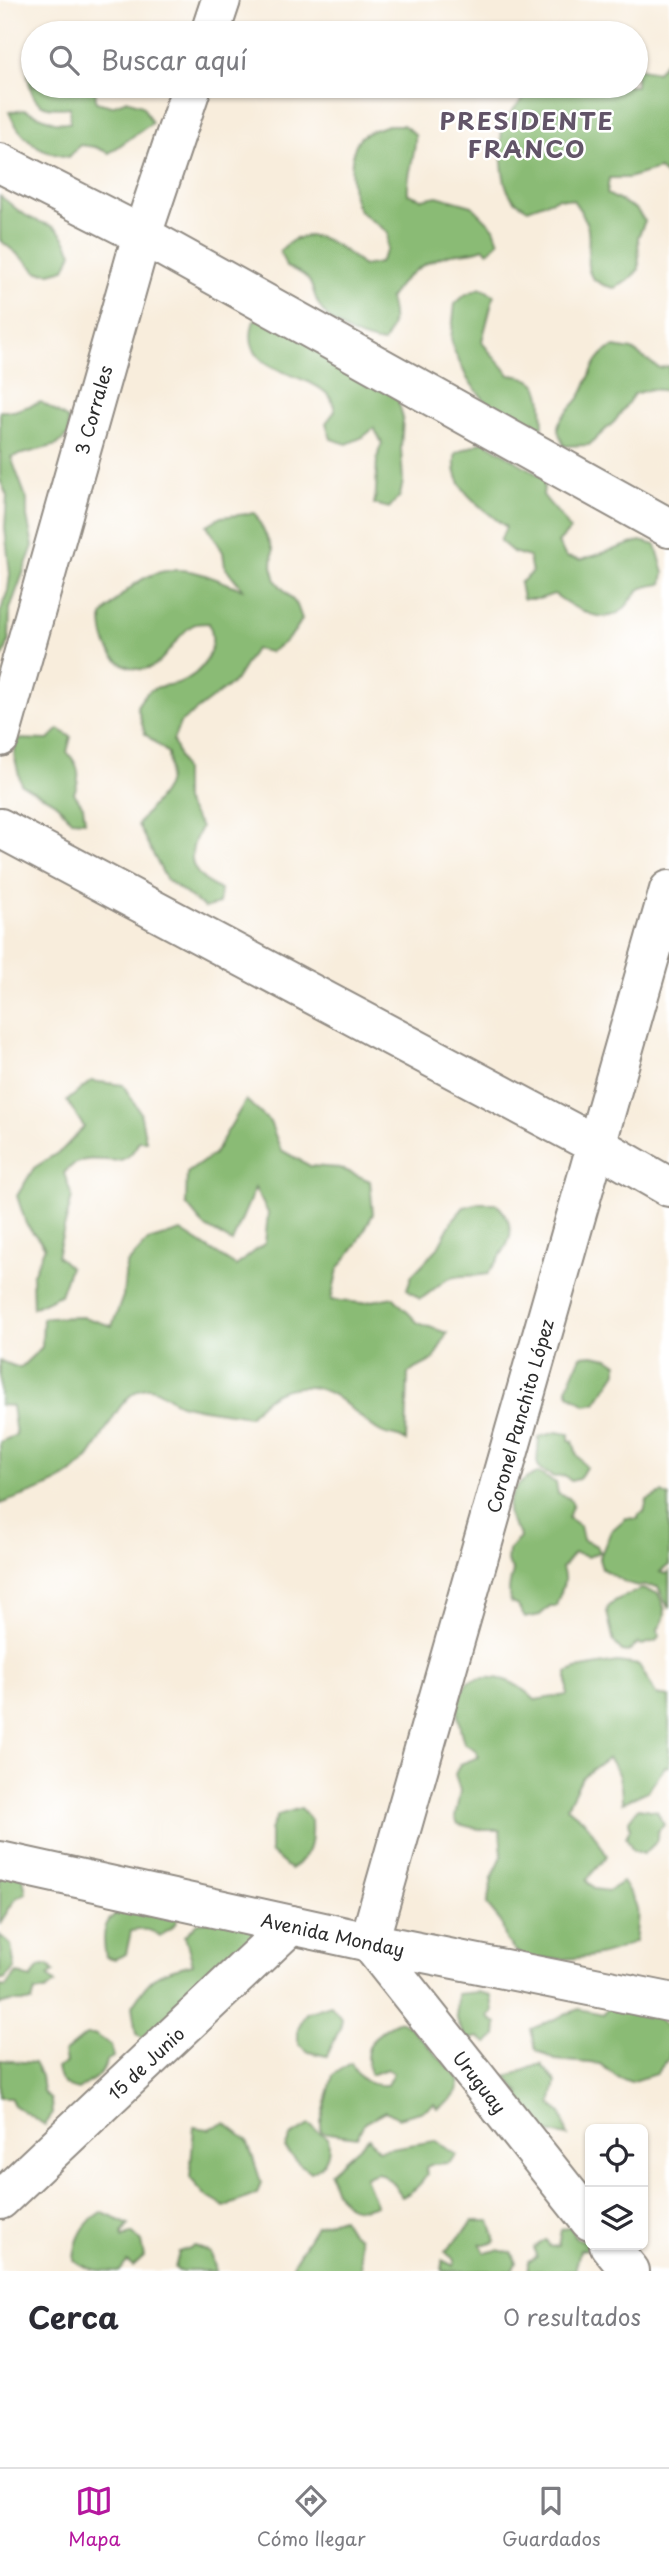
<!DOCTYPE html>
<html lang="es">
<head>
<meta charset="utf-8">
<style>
	body { margin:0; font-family:"Playpen Sans",sans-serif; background:#f7f7f7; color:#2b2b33 }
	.controls { position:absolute; right:21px; bottom:21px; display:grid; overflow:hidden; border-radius:10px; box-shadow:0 2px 5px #0004 }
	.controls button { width:63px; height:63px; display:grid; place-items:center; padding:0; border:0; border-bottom:2px solid #e1e1e2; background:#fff; color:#2b2b33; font:35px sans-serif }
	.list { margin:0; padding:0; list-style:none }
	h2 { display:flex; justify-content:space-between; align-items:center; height:91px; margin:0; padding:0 28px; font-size:30px }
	h2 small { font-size:23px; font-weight:400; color:#7c7c81 }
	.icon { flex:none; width:38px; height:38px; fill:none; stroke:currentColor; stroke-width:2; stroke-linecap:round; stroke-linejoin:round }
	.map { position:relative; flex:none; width:669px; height:2271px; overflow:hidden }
	.search { position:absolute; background:#fff; box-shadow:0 2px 5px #0004; left:21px; right:21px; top:21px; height:77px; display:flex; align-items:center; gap:18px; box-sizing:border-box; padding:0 24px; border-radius:38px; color:#7c7c81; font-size:26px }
	.sheet { height:196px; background:#fff }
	nav { display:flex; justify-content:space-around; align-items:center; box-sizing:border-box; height:98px; border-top:2px solid #e1e1e2; background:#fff; font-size:19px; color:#7c7c81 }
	nav a { display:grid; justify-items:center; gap:4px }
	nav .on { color:#b5179e }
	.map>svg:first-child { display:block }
	.forest { fill:#8abb74; stroke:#5a7350; stroke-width:2 }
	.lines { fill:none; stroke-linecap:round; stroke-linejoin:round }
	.street-casing { stroke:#928c84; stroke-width:42 }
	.secondary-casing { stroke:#928c84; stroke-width:42 }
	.street { stroke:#fff; stroke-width:38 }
	.secondary { stroke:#fff; stroke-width:38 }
	.labels { text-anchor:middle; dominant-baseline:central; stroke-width:5; stroke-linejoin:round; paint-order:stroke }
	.street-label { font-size:18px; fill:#2b2b2b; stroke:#fff }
	.district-label { font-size:24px; font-weight:bold; letter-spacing:2px; fill:#625468; stroke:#fff }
</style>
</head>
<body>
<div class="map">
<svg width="669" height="2271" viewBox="0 0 669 2271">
	<rect width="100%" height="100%" fill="#fff"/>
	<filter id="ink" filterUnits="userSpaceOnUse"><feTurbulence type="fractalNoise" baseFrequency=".0143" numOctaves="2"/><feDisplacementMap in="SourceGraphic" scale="14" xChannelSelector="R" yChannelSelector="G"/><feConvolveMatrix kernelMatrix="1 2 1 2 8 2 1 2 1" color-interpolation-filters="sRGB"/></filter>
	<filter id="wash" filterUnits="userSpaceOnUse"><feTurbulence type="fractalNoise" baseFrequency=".00686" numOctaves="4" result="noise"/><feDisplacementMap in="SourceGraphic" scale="28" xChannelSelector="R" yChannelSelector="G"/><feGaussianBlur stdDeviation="1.57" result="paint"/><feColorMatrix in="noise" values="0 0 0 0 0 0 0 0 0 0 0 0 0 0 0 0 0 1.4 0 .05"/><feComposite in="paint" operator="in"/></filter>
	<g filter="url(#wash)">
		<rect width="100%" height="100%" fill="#f8eddc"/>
		<g class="forest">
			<path d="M33,46V86H95L96,102L112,106L127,100L142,105L152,123L109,153L95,147L80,145L69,157C42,154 19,138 9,112L25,110L54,122L70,123V107C62,108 50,109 42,105C26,96 25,59 33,46Z"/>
			<path d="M669,58V179L659,169L628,178H609L607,194L636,209L645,221L638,237L639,269L628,281L615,288C575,280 592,258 588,230C587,218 579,209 573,200L558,198L528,209C520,204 512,200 508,191C502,178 498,137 504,124C511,109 525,98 537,86H636V68L657,72Z"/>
			<path d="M388,125H403L415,134C417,155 406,173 408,194L422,199L437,196L472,206L494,228L499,242L488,252L484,248C472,253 463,252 451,254C424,261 403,276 389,299C394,317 394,328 383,343C363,340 339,330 325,314C306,292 322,278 286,267L280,251C309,219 338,245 363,266L379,263L387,250L388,233C379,224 369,220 362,213C349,200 348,154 359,139C364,132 379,128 388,125Z"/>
			<path d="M0,196C8,201 14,208 22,213C49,231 55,215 72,253L65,269L50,273L37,272L26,261L0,240Z"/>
			<path d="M481,288L494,295L482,341C489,355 501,361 509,375C546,377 541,396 543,426L528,432L499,418L468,380L455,353L451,339L455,304L466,294Z"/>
			<path d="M268,315L395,389L403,418L401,448L403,481L400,496L389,508L374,504C380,481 372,463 382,443L374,428L363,437L347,444L331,439L326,423L335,411C334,407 333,400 329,396C305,369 236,375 254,320Z"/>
			<path d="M614,347L632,350L659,368L669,366V391L651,389L634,394L615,421L589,445L564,446C562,440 557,433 558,426C561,414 575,406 581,395C591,378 592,356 614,347Z"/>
			<polygon points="41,402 68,419 69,434 57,445 11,457 27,500 27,517 33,546 10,609 9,640 4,655 0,658 0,613 8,590 10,574 5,528 7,496 0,480 0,411 14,411"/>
			<path d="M484,441L545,479L543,495C552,508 563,516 570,530L558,543L566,557L581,560L640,541L656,545L664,573L662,584C638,587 640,588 627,605C608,631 572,607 554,594L539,599H523L520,583L532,573L529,557L513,552L500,541L506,527C481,507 448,488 456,453Z"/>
			<path d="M255,513L273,550L272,566L276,581L297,605L302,619C294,635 285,643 270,652L255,649L235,681L180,723L173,741L184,770V801L201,827C185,857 189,874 220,890L219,904L205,908L166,879L138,825C158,793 173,796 168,753L145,734L137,706C140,702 143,696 147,693C156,685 167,686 178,683C204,674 219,648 209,623C204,623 197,623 193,625C168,639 162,685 123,664C106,655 102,633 102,616C130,584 156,560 202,574C216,578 229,585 243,589L225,567L223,552L207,525L221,517Z"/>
			<path d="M59,729L71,737L67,752C80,766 81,776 74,793L83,806L85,821L71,820C51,794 45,800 21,784L14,754L17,739L48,740Z"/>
			<path d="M91,1081L123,1085L140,1112L146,1141H139C123,1176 103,1151 76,1163C72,1165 67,1170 64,1173L72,1197L57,1256L70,1267L60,1295L33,1308L32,1276L45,1247L26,1224L17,1196L34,1168L62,1150L84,1127L67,1101Z"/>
			<path d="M246,1100L270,1122L281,1150L310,1166L340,1168L370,1181L373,1214L357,1244L338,1269L331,1300L361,1303L393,1297L418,1323L447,1333L433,1360L408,1373L406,1441C398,1434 390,1437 381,1432C352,1416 336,1383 299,1387C273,1390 266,1398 249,1416C226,1412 202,1410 180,1404C168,1400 160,1387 146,1388C120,1391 104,1439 89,1457C67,1484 32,1492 0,1504V1442L16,1435L12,1406L0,1405V1361L20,1368L42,1347L43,1318L83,1317L112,1326L123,1296L126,1265L148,1241L181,1231L236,1266L265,1243L268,1213L255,1188L232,1242L204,1226L186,1204L187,1173L214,1154Z"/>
			<path d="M479,1203H496C524,1232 506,1246 488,1274C473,1277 455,1273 443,1282C434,1288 430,1294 420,1299L407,1289L412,1275L437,1249L452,1221L464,1207Z"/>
			<polygon points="593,1355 608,1358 617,1364 617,1372 596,1403 585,1405 569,1394 567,1388 581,1356"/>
			<polygon points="557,1432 569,1434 569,1440 573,1441 577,1455 586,1467 579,1479 571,1481 565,1476 554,1477 540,1470 537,1462 539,1437"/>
			<path d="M538,1473L556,1483L558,1494L569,1498L573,1504L568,1518L580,1526L583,1540L597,1546L600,1552L588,1557L574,1553L562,1568C568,1583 560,1591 556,1606H550L540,1615L525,1618L518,1606L511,1603C507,1591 510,1583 513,1571L507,1562L508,1550L520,1538L519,1533C497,1511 511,1483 538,1473Z"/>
			<path d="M662,1493L669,1497V1565L660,1572L665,1574L669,1571V1609L658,1587C651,1586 647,1586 641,1586C627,1586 614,1575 602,1569L599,1559L611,1531L626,1518L638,1519L639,1514L644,1512L647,1500Z"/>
			<path d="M641,1589L658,1593C665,1607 669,1616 658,1629L659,1636L656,1641L642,1645L638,1643L628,1652L622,1651L614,1642L607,1612L608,1607L616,1600Z"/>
			<path d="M617,1662L639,1665L656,1694L669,1697V1766L665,1767L648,1791L622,1803C622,1786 620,1771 608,1758L582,1777L567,1807L582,1819L593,1832L607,1856L586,1880L595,1889L608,1891L622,1882C641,1907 639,1910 635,1941C602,1961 562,1959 524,1960L506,1940L501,1922L487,1905L492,1878L502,1856L500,1830H482L458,1824L455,1818L460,1791L455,1774L460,1764L479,1757L475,1750L464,1743C457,1719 454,1705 467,1682C495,1672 515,1680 535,1700L567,1695V1673L576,1669Z"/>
			<path d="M301,1808L311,1820C312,1841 311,1858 290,1869L270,1852V1830L278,1815Z"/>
			<path d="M638,1808L657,1811L664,1825L657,1832C659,1843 651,1847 643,1854L633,1850L626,1837L630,1829L629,1820Z"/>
			<polygon points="0,1860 23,1877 26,1893 16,1898 0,1923"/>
			<path d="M130,1906H138L146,1915L150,1910L177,1918L175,1924L160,1937C151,1928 143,1929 131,1931L126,1954L115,1959L106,1957C101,1931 103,1917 130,1906Z"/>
			<path d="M247,1916L255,1939L146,2041L136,2034L132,2006C153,1974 156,1973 193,1964L185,1936L198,1923Z"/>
			<polygon points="0,1935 11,1945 15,1969 4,1980 0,1980"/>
			<polygon points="49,1965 54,1972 48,1976 55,1984 45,1991 35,1991 32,2002 10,2002 0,2005 0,1986 6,1987 17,1973 31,1979 39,1967"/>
			<path d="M478,1992L491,1995L493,2013L488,2017L497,2024L496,2036L487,2043L478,2037L468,2040C454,2020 456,2017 457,1994Z"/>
			<polygon points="613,2003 657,2017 669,2030 669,2058 656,2074 631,2082 617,2077 600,2064 555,2060 536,2050 531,2029 579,2009 603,2014"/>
			<polygon points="331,2005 342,2019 340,2028 327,2056 309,2052 298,2044 298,2028 306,2013"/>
			<path d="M400,2021L409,2026L460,2079C458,2095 452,2101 438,2108L434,2104L420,2112L398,2118L386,2111L364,2123L357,2137L321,2132V2122L333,2075L351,2063C360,2080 368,2086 387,2085L393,2073L387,2069L371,2075C359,2048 376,2031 400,2021Z"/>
			<path d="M86,2035H96L111,2045L113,2057L106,2061C103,2077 90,2081 78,2090C64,2087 59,2082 57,2068L66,2063L64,2053Z"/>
			<polygon points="0,2060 34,2063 41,2076 43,2092 51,2100 52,2115 45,2125 14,2105 10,2097 0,2097"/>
			<polygon points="541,2064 556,2082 551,2104 561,2113 568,2136 538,2131 490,2076 521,2094 506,2077"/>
			<polygon points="225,2123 247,2140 261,2182 257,2194 225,2207 206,2196 190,2178 194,2127 208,2129"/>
			<path d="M309,2125L328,2138C331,2153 326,2166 311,2172L300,2165L285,2148L291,2136Z"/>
			<path d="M369,2138L378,2150L435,2141L457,2155L449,2163L433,2164L426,2167L427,2175C420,2186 413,2192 402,2197L391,2181L378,2173L365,2177L376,2205C347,2217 335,2197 330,2172Z"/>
			<path d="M101,2212L129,2225L122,2233V2238L132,2233L141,2242L144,2257L133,2267L127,2262L120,2271C102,2271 87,2271 74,2260C75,2239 83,2223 101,2212Z"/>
			<polygon points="342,2218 350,2231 359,2237 362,2271 292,2271 294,2262 316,2226"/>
			<polygon points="473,2221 490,2221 496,2241 490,2244 480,2244 485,2253 497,2250 513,2253 516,2263 512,2271 442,2271 442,2260 454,2266 455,2260 445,2252"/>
			<polygon points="571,2227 576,2238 586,2241 590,2249 580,2250 575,2271 528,2271 528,2261 537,2257 533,2248 546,2240 550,2247 558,2246 561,2230"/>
			<polygon points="195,2246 211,2253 216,2271 179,2271 175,2268 179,2252"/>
		</g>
	</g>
	<g filter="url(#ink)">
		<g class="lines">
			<defs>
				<g id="street">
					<polyline points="210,33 221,0"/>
					<polyline points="0,163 142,235 669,528"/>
					<path id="s1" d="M0,737L142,235L192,86"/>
					<polyline points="0,828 596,1145 669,1187"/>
					<path id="s2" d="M0,2200L291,1925"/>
					<path id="s3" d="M590,2221L369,1942L669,890"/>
					<polyline points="609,2245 630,2271"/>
				</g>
				<g id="secondary">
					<path id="s4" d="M0,1861L369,1942L669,2002"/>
				</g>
			</defs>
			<use href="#street" class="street-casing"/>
			<use href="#secondary" class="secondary-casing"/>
			<use href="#street" class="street"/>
			<use href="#secondary" class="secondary"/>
		</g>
	</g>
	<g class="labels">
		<g class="street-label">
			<text stroke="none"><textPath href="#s1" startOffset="340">3 Corrales</textPath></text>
			<text stroke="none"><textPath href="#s3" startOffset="903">Coronel Panchito López</textPath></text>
			<text stroke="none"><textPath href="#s4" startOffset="341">Avenida Monday</textPath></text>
			<text stroke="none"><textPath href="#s2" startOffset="200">15 de Junio</textPath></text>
			<text transform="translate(480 2082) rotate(52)">Uruguay</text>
		</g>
		<g class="district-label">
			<text x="527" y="120">PRESIDENTE<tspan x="527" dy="28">FRANCO</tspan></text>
		</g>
	</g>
</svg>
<div class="controls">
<button><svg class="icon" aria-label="locate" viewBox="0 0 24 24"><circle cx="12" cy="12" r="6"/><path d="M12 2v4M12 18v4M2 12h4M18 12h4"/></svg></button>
<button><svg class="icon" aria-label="layers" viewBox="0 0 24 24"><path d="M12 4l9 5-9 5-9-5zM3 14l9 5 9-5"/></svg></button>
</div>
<div class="search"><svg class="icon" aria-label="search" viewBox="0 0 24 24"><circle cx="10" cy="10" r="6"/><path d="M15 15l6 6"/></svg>Buscar aquí</div>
</div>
<section class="sheet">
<h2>Cerca<small>0 resultados</small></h2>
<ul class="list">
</ul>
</section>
<nav>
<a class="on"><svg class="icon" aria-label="map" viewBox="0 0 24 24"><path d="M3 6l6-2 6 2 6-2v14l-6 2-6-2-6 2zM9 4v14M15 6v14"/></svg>Mapa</a>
<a><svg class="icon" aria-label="directions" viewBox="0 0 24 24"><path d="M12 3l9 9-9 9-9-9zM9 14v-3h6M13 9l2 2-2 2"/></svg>Cómo llegar</a>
<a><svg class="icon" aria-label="saved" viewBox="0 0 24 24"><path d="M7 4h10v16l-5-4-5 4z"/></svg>Guardados</a>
</nav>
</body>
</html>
